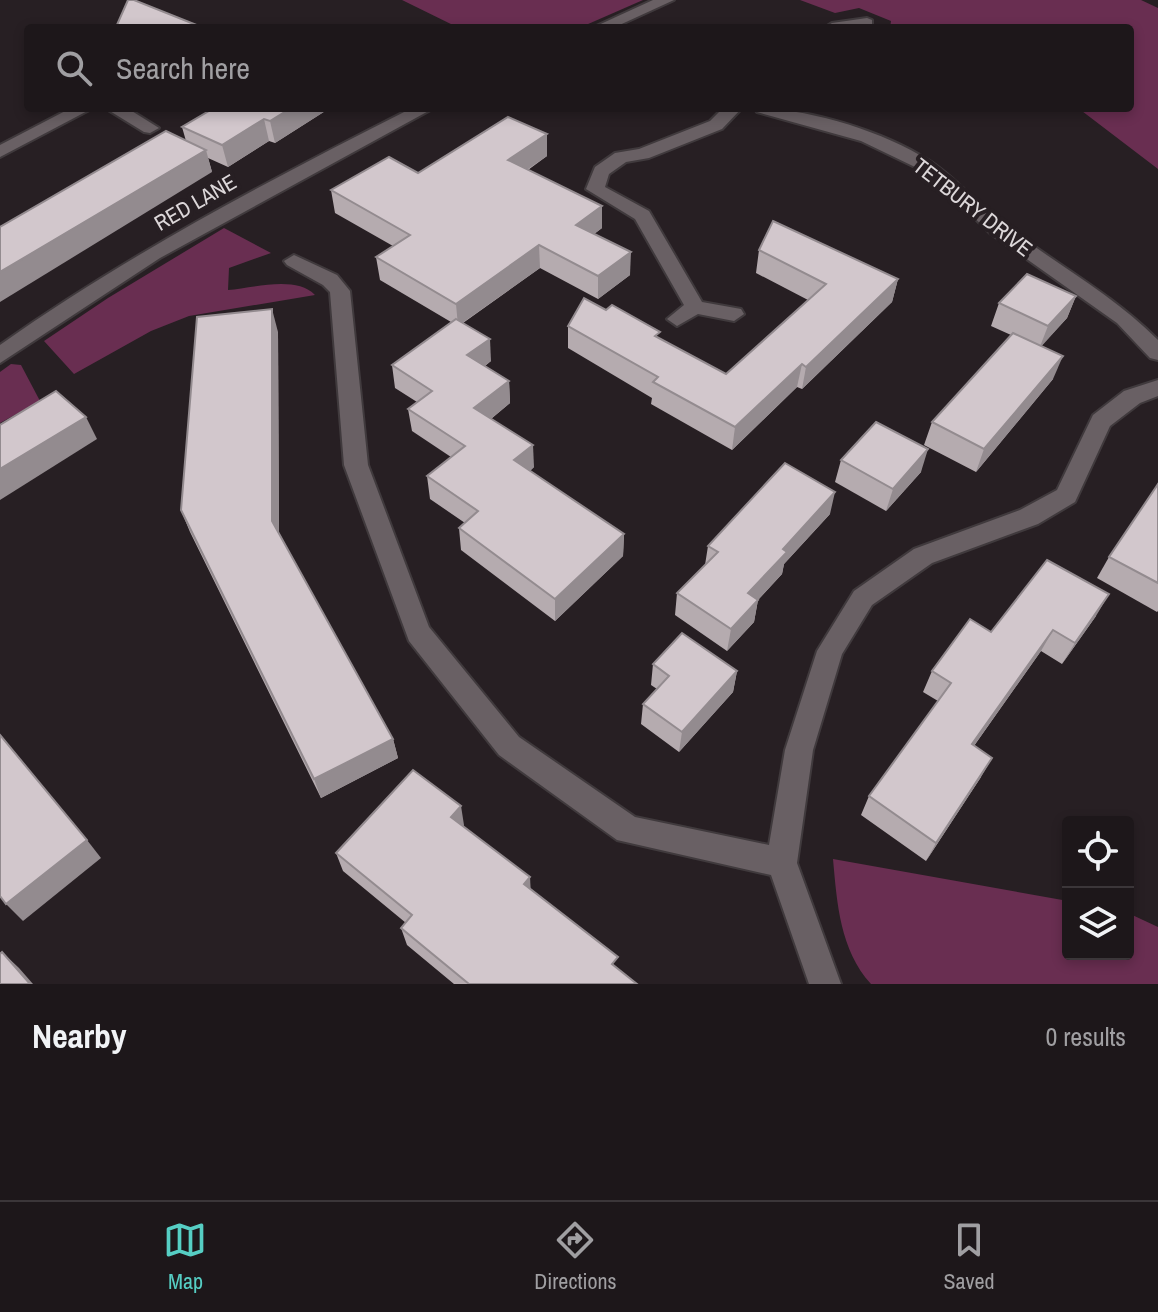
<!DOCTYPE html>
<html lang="en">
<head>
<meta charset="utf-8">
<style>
	body { margin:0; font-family:"Archivo Narrow",sans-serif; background:#252023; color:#f1f3f6 }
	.controls { position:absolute; right:24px; bottom:24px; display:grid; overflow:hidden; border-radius:8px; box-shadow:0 4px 12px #0003 }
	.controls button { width:72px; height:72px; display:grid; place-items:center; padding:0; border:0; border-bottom:2px solid #3b3639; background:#1d171a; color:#f1f3f6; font:40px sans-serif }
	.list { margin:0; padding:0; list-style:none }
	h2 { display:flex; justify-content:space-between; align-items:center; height:104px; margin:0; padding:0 32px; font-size:34px }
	h2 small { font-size:26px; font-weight:400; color:#a09fa2 }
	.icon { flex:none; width:44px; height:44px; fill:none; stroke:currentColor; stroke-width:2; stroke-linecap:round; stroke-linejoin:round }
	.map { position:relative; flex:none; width:1158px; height:984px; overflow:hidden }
	.search { position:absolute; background:#1d171a; box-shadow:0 4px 12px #0003; left:24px; right:24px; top:24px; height:88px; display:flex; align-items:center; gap:20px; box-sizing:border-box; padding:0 28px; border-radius:8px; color:#a09fa2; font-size:30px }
	.sheet { height:216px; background:#1d171a }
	nav { display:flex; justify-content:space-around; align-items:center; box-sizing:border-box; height:112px; border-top:2px solid #3b3639; background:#1d171a; font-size:22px; color:#a09fa2 }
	nav a { display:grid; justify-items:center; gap:4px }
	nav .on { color:#56cec4 }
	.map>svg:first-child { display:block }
	.green { fill:#692e51 }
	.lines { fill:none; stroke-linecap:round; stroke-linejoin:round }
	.minor-casing { stroke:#403a3d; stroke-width:4 }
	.minor { fill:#696064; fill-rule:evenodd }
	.wall { fill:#b5abaf }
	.shaded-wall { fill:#938b8f }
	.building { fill:#d2c7cc; stroke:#938b8f; stroke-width:2 }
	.labels { text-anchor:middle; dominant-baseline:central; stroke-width:8; stroke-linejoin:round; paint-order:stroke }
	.far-street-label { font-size:22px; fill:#dcd7d9; stroke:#271f23 }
</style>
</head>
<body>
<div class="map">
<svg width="1158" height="984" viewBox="0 0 1158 984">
	<rect width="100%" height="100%" fill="#271f23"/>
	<g class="green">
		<polygon points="402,0 643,0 579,28 459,28"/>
		<polygon points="800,0 1141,0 1158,8 1158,169 1078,108 1130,108 1130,28 890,28 891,21 859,8 835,13"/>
		<path d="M224,228L271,253L229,268L228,290C253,288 296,275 315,295L189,316L151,331L74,374L44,341L108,298Z"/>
		<polygon points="11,364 21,365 40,401 0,423 0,372"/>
		<path d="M833,859L1068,901V954H1128V913L1158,927V984H871C840,950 837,903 833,859Z"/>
	</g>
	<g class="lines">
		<defs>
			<g id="minor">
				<polygon points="653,0 674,0 613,28 592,28"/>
				<polygon points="867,18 872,20 872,26 824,28 832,23"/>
				<polygon points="71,108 93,108 0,157 0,145"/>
				<polygon points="105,108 127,108 159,128 150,133 144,132"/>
				<path d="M412,108H434L160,258L0,363V345C130,253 270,180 412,108Z"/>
				<polygon points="723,108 742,108 722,129 649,158 626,162 609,174 605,187 649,211 702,302 741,309 744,314 734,321 698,314 677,326 667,319 684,305 635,219 586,189 595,167 615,153 639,149 710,121"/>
				<path d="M754,108C807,108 883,131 928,160C958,179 979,207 1007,227C1058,265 1113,295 1158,340V360L1150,358L1117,323L990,233L953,197L915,167L861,141L757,112Z"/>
				<polygon points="294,255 337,275 350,291 368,465 429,627 519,737 635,817 769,845 785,750 817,651 854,591 914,549 1020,510 1057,490 1093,415 1124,391 1158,380 1158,396 1140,403 1110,426 1075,502 1038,524 932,563 872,605 842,654 813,750 797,863 841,984 809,984 771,875 617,840 499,755 409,641 344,465 330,292 323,285 287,265 284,261"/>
			</g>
		</defs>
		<use href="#minor" class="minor-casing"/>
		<use href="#minor" class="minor"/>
	</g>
	<g class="wall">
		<polygon points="330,108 275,143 269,141 228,167 208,158 212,172 186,141 182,127"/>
		<polygon points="547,134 547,156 528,170 602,228 594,234 630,275 598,299 540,268 463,323 491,361 485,366 509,381 510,403 491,419 534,467 530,471 624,534 623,556 555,621 461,550 459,528 465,523 430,499 427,476 451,457 412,431 408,409 417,402 395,388 392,365 451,322 380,280 376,257 393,246 335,213 331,190 418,173"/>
		<polygon points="759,250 898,279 892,302 802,389 797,387 732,450 651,404 652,398 568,348 568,326 606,310 726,374 808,300 756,273"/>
		<polygon points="1076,296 1067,318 1041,346 1053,379 976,472 924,445 932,422 1011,335 991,326 999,303"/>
		<polygon points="278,332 279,534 393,739 398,758 321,798 190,532 181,510"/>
		<polygon points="841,460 921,472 886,511 835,482"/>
		<polygon points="1158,484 1158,611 1157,612 1097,578 1109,557"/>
		<polygon points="830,514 784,564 782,574 758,600 754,622 727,651 675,615 677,593 705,565 708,546"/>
		<polygon points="1096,616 1062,664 1041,651 974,746 981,777 926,861 861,815 869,796 938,701 923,692 932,671 991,632"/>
		<polygon points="653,664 737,671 733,692 679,752 641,724 643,704 657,689 651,685"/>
		<polygon points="464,825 463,826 531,890 617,968 637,984 454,984 407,945 401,928 406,923 343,871 336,853"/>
	</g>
	<g class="shaded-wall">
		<polygon points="291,108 330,108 275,143 270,121"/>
		<polygon points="264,119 269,141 228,167 222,145"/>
		<polygon points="547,134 547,156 509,182 508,160"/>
		<polygon points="206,150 212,172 0,302 0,272"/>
		<polygon points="602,206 602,228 576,248 576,225"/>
		<polygon points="539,245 540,268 458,326 456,304"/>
		<polygon points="631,252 630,275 598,299 598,276"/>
		<polygon points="898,279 892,302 802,389 806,367"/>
		<polygon points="1076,296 1067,318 1039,349 1048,326"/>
		<polygon points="272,309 278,332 279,543 272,521"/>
		<polygon points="490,339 491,361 469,378 467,355"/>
		<polygon points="1063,356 1053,379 976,472 984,449"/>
		<polygon points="802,364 797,387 732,450 735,427"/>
		<polygon points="509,381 510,403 476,431 474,408"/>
		<polygon points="86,417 97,439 0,500 0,469"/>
		<polygon points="533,445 534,467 516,483 514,460"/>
		<polygon points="928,449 921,472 886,511 893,489"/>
		<polygon points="835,492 830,514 784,564 782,574 744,615 748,593 783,549"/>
		<polygon points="624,534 623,556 555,621 555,599"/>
		<polygon points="1109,594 1096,616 1062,664 1075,643"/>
		<polygon points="758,600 754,622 727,651 731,629"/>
		<polygon points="1053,630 1041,651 961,764 972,744"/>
		<polygon points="737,671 733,692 679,752 682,732"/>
		<polygon points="393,739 398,758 321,798 314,779"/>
		<polygon points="992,758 981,777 926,861 936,843"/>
		<polygon points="461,806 464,825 455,836 451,817"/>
		<polygon points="87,840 101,858 23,921 6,904"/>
		<polygon points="530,877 531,895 524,884"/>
		<polygon points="2,952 19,968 33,984 30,984"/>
	</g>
	<g class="building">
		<polygon points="128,0 134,0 204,28 118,28 116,27"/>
		<polygon points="214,108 291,108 270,121 264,119 222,145 182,127"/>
		<polygon points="508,117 547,134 508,160 602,206 576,225 631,252 598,276 539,245 456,304 376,257 410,235 331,190 389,157 418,173"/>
		<polygon points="166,131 206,150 0,272 0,227"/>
		<polygon points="773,221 898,279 806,367 802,364 735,427 653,382 658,377 568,326 584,298 606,310 612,305 660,332 655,336 726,374 826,284 759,250"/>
		<polygon points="1027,274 1076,296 1048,326 999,303"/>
		<polygon points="272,309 272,521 393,739 314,779 181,510 197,317"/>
		<polygon points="456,319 490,339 467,355 509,381 474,408 533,445 514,460 624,534 555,599 459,528 478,511 427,476 465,446 408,409 432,391 392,365"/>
		<polygon points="1013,333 1063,356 984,449 932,422"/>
		<polygon points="56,391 86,417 0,469 0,425"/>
		<polygon points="876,422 928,449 893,489 841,460"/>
		<polygon points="785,463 835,492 783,549 787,552 748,593 758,600 731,629 677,593 718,552 708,546"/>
		<polygon points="1158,484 1158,583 1109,557"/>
		<polygon points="1047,560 1109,594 1075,643 1053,630 972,744 992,758 936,843 869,796 951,683 932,671 970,619 991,632"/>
		<polygon points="682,633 737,671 682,732 643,704 669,676 653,664"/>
		<polygon points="0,735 87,840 6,904 0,896"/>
		<polygon points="413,770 461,806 451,817 530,877 524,884 618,957 612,964 637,984 469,984 401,928 412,915 336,853"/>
		<polygon points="2,952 30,984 0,984 0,954"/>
	</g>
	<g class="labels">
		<g class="far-street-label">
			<text transform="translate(195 202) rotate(-30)">RED LANE</text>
			<text transform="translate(973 207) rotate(38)">TETBURY DRIVE</text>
		</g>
	</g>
</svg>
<div class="controls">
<button><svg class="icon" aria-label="locate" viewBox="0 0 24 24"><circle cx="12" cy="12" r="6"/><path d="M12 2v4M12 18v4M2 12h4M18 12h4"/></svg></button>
<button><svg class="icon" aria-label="layers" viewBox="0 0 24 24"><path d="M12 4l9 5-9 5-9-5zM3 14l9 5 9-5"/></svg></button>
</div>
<div class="search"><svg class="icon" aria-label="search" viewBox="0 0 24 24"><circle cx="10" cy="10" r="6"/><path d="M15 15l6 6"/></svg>Search here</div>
</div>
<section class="sheet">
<h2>Nearby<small>0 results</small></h2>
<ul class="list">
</ul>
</section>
<nav>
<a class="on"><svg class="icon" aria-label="map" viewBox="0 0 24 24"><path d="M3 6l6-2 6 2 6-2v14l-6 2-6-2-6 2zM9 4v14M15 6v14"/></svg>Map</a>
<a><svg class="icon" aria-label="directions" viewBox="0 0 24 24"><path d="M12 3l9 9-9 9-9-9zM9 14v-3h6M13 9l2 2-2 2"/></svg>Directions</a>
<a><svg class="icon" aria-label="saved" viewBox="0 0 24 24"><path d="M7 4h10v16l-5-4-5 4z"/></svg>Saved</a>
</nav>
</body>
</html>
